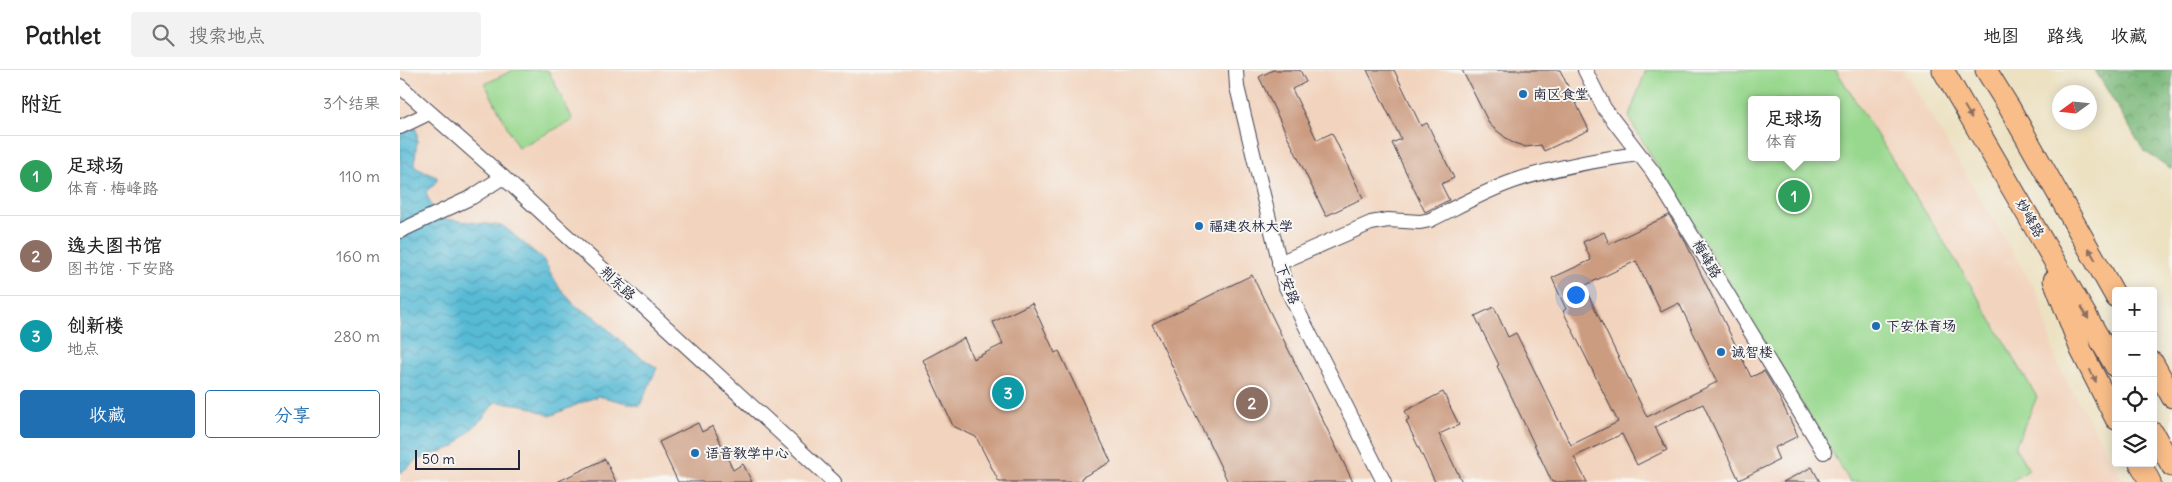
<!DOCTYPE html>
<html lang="zh">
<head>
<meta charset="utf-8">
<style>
	body { margin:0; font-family:Delius,"LXGW WenKai TC",sans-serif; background:#f2f2f2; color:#222 }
	.controls { position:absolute; right:15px; bottom:15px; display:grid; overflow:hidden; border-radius:5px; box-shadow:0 2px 12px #0003 }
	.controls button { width:45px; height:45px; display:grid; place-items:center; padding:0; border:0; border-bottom:1px solid #e0e0e0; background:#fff; color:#222; font:25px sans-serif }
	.compass { position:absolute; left:1652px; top:15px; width:45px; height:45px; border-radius:50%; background:#fff; box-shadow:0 2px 12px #0003; rotate:255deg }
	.scale { position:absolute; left:15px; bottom:12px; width:105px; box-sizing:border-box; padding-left:5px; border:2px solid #22223b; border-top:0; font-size:14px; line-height:18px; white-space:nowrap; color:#22223b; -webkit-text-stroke:4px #f6f6f2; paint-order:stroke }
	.you { position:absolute; left:1175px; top:224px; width:18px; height:18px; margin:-12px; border:4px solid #fff; border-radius:50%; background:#1a73e8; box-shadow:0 0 0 8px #1a73e833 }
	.badge { display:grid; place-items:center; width:32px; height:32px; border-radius:50%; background:#1f6fb2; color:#fff; font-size:16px; font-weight:700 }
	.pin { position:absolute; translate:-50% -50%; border:2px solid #fff; box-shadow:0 1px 5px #0006 }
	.popup { position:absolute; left:1348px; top:26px; width:92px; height:65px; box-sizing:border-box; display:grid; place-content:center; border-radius:5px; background:#fff; filter:drop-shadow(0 1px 4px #0005); font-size:16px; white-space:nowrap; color:#767676 }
	.popup b { font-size:19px; color:#222 }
	.popup::after { content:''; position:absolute; left:50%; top:100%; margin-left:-10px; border:10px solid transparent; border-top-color:#fff }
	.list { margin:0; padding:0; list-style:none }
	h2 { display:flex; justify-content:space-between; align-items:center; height:65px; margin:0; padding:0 20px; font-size:21px }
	h2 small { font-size:16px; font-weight:400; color:#767676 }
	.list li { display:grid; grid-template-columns:32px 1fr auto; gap:15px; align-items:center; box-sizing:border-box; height:80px; padding:0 20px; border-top:1px solid #e0e0e0 }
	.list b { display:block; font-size:19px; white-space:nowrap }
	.list p { margin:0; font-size:16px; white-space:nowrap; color:#767676 }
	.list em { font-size:16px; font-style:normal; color:#767676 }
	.actions { display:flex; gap:10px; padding:15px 20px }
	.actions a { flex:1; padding:11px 0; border:1px solid #1f6fb2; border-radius:5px; text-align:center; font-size:18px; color:#1f6fb2 }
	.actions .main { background:#1f6fb2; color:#fff }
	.icon { flex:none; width:28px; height:28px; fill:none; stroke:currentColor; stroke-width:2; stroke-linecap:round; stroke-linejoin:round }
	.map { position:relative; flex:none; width:1772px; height:412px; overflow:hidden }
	header { display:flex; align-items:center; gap:30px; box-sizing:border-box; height:70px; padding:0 25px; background:#fff; border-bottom:1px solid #e0e0e0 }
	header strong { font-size:24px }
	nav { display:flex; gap:28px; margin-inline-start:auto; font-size:18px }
	.search { width:350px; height:45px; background:#f2f2f2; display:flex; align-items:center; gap:12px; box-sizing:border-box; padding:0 18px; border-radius:5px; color:#767676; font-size:19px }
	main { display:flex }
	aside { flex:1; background:#fff }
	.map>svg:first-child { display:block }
	.built { fill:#f2d4be; fill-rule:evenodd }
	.grass { fill:#98d88e; stroke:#5d7d64; fill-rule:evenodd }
	.forest { fill:url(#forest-crowns); stroke:#4e6d5a }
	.water { fill:url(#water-waves); stroke:#3d6e88 }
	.building { fill:#cc9c81; fill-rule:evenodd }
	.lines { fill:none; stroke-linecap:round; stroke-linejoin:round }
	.street-casing { stroke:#403f4f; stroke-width:16 }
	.primary-casing { stroke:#403f4f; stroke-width:23 }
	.street { stroke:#fff; stroke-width:14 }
	.primary { stroke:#f8bd89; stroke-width:21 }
	.oneway { fill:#8d7062 }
	.poi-dot { fill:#1f6fb2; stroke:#f6f6f2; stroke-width:2 }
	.labels { text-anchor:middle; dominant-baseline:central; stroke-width:4; stroke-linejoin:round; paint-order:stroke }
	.poi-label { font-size:14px; fill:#22223b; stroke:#f6f6f2; text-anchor:start }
	.street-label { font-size:14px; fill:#22223b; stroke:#f6f6f2 }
</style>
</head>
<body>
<header>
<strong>Pathlet</strong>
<div class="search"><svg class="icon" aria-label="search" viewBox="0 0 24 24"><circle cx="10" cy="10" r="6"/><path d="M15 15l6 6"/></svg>搜索地点</div>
<nav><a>地图</a><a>路线</a><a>收藏</a></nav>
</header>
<main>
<aside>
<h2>附近<small>3个结果</small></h2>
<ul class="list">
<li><span class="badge" style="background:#2e9e5b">1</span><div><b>足球场</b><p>体育 · 梅峰路</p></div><em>110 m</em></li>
<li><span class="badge" style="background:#8d6e63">2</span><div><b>逸夫图书馆</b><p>图书馆 · 下安路</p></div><em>160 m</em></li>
<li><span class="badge" style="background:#0f9aa8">3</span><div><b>创新楼</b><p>地点</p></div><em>280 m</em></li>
</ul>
<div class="actions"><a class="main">收藏</a><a>分享</a></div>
</aside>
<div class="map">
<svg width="1772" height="412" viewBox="0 0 1772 412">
	<defs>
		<pattern id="forest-crowns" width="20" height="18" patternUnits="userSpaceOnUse" patternTransform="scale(1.25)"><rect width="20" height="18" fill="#7ab879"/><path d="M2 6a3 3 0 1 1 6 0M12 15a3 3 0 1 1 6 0" fill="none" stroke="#649564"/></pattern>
		<pattern id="water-waves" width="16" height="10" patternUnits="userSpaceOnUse" patternTransform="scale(1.25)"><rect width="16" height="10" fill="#58bbd6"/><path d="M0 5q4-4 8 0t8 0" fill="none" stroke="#4898af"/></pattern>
	</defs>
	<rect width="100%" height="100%" fill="#f6f6f2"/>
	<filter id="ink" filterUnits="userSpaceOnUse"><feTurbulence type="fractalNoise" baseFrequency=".02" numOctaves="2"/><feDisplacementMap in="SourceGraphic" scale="10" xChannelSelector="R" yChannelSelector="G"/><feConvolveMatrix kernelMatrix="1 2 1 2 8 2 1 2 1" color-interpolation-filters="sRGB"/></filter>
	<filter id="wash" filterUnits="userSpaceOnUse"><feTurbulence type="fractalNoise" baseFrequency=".0096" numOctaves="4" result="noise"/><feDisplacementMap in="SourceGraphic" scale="20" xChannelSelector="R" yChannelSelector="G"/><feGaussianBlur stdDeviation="1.12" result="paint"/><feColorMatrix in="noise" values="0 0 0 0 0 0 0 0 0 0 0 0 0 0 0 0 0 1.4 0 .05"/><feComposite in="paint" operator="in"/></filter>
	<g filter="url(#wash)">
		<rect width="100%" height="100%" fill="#ece1c1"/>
		<path class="built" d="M0,0H1503L1639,226L1653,282L1662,303L1724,412H0ZM1352,30H1436V87H1352Z"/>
		<g class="grass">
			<polygon points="113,0 148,0 173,50 118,78 85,14"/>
			<path d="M1246,0H1436L1561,199L1637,327L1615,377L1629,400L1610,412H1450L1235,59L1229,46ZM1352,30H1436V87H1352Z"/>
		</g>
		<polygon class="forest" points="1695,0 1772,0 1772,99 1744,81"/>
		<path class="water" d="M13,58L16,59C20,72 13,83 16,98L37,107V111L26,122L36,148L103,156L143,189L160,219L176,236L195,247L229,279L257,298L240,336L198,326L150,346L124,335L95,332L82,349L54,377L17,390L0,403V64Z"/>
		<g id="blocks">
			<g class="building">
				<polygon points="873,0 900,0 906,12 892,19 917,70 932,63 963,128 926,146 859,7"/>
				<polygon points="967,0 994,0 1021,56 1027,53 1054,108 1041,114 1049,130 1025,142 992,73 1001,69"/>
				<polygon points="1062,0 1160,0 1189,60 1144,81 1141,75 1126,77 1111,72 1090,55"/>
				<path d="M1269,145L1286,173L1351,307L1364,301L1376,321L1398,366L1374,378L1379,390L1339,410L1303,334L1255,357L1267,380L1237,395L1222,364L1174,387L1187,412H1152L1097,296L1099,295L1075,246L1094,237L1108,267L1116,263L1171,375L1218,352L1163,241L1166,239L1152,208L1191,190L1183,172L1204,162L1209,174ZM1236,191L1261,242L1279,233L1317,312L1247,347L1184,216Z"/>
				<polygon points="852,205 953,412 828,412 752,254"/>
				<polygon points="632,233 655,283 659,281 711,392 681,408 683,412 599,412 576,367 553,356 523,290 564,268 573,289 603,274 593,252"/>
				<polygon points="1043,322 1059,355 1039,364 1062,412 1035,412 1006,351 1009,349 1005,341"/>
				<polygon points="298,353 302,362 313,356 333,400 343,394 352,412 278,412 259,372"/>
				<polygon points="205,389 216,412 157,412"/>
				<polygon points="1412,397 1420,412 1383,412"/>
			</g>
		</g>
	</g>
	<g filter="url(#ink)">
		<use href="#blocks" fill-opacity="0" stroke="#403f4f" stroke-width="1"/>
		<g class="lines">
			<defs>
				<g id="street">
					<polyline points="836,0 837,17 885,215 984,412"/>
					<polyline points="1185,0 1204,38 1253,102 1424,382"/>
					<polyline points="0,16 103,107 434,412"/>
					<polyline points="0,57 29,43"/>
					<polyline points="0,161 72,127 103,107"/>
					<path d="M879,193L971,153L988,150L1020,152L1030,150C1057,137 1085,121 1114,111C1155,97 1196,90 1238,84"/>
				</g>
				<g id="primary">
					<polyline points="1543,0 1716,297"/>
					<polyline points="1586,0 1609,37 1716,227"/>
					<polyline points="1654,210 1681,280 1716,349"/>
					<polyline points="1753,293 1772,327"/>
					<polyline points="1753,363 1772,396"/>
					<polyline points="1740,393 1750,412"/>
				</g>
			</defs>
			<use href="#street" class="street-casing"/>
			<use href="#primary" class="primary-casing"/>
			<use href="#street" class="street"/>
			<use href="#primary" class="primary"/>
		</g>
		<defs><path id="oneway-solid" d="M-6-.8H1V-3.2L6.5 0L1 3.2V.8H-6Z" transform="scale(1.25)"/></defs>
		<g class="oneway">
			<use href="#oneway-solid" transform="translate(1568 42) rotate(59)"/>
			<use href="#oneway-solid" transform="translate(1692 184) rotate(-119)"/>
			<use href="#oneway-solid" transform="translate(1685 243) rotate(60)"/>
			<use href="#oneway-solid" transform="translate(1693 306) rotate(63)"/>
		</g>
	</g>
	<g class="poi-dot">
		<circle cx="1123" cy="24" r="5"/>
		<circle cx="799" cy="156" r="5"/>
		<circle cx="1476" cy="256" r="5"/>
		<circle cx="1321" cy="282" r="5"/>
		<circle cx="295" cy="383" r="5"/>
	</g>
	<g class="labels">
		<g class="poi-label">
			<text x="1133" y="24">南区食堂</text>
			<text x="809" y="156">福建农林大学</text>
			<text x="1486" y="256">下安体育场</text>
			<text x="1331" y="282">诚智楼</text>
			<text x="305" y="383">语音教学中心</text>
		</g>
		<g class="street-label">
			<text transform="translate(1630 148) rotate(60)">妙峰路</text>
			<text transform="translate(1307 189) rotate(59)">梅峰路</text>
			<text transform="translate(218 213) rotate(43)">荆东路</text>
			<text transform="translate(888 214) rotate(70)">下安路</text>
		</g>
	</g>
</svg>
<div class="controls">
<button>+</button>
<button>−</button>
<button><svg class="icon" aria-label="locate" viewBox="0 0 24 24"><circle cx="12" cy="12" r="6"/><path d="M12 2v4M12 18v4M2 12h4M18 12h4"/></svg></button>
<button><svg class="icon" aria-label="layers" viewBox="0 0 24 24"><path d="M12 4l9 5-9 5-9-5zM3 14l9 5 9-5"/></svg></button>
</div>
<svg class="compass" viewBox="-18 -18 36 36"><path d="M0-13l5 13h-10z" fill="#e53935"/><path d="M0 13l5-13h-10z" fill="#767676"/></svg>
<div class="scale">50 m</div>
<div class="you"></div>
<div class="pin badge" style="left:1394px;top:126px;background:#2e9e5b">1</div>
<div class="popup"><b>足球场</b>体育</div>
<div class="pin badge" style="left:852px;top:333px;background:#8d6e63">2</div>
<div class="pin badge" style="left:608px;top:323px;background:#0f9aa8">3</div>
</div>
</main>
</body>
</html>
